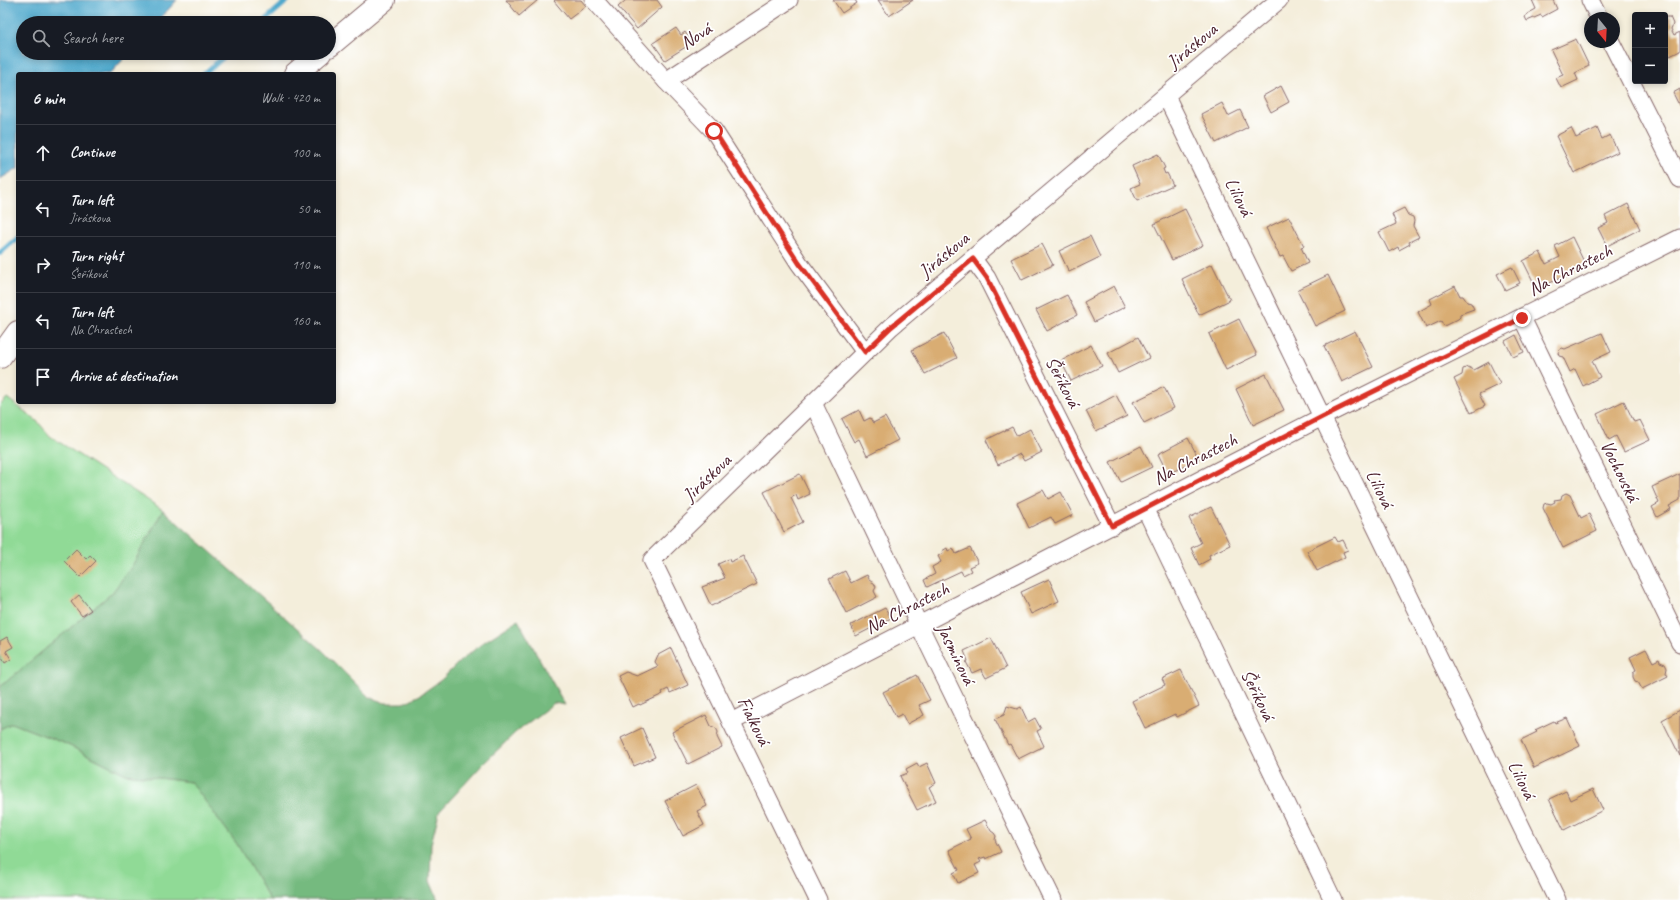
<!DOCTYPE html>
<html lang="en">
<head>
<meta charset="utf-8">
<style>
	body { margin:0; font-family:Caveat,sans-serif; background:#242831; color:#f1f3f6 }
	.controls { position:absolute; right:12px; top:12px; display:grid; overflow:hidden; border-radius:4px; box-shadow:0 2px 6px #0003 }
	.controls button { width:36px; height:36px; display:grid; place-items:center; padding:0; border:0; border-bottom:1px solid #363941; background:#171b24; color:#f1f3f6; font:20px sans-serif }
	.compass { position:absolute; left:1584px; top:12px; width:36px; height:36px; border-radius:50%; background:#171b24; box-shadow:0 2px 6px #0003; rotate:162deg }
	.stop { position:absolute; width:12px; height:12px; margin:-9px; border:3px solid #d93025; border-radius:50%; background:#fff }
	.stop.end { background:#d93025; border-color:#fff; box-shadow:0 1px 4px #0008 }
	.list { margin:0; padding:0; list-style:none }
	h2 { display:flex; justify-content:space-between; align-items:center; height:52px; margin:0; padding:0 16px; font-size:17px }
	h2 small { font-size:13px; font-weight:400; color:#9ea1a6 }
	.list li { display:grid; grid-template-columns:26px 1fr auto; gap:12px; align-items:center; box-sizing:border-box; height:56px; padding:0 16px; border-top:1px solid #363941 }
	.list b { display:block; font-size:15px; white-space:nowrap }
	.list p { margin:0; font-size:13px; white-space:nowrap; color:#9ea1a6 }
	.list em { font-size:13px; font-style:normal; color:#9ea1a6 }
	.icon { flex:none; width:22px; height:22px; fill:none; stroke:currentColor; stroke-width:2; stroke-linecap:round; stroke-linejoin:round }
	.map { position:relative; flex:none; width:1680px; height:900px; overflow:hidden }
	.search { position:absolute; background:#171b24; box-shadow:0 2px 6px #0003; left:16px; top:16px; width:320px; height:44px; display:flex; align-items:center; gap:10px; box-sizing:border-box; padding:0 14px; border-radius:22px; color:#9ea1a6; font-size:15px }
	.panel { position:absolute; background:#171b24; box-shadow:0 2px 6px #0003; left:16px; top:72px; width:320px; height:332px; border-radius:4px }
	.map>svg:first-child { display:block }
	.green { fill:#90da96; stroke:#6d7c60 }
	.forest { fill:#74ba7f; stroke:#5f6c55 }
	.water { fill:#4fa9cc; stroke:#4c647c }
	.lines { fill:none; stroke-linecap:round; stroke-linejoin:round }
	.stream { stroke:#4fa9cc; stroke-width:5.5 }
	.building { fill:#d9ad73 }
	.street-casing { stroke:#866769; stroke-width:19 }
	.secondary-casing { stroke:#866769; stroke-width:24 }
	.street { stroke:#fff; stroke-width:17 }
	.secondary { stroke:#fff; stroke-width:22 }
	.route { stroke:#d93025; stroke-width:5 }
	.labels { text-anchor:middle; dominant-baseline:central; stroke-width:3.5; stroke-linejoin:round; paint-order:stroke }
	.street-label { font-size:19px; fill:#4a1f2b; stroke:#fff }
</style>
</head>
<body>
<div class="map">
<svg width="1680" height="900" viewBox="0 0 1680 900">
	<rect width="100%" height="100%" fill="#fff"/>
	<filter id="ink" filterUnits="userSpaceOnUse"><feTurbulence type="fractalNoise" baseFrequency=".025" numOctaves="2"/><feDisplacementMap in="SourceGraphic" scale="8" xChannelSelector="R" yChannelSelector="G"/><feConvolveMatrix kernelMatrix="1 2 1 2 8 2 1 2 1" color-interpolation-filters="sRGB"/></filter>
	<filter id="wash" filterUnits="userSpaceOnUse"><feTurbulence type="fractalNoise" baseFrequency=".012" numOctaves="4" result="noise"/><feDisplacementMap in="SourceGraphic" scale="16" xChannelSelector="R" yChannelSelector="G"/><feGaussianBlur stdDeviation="0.9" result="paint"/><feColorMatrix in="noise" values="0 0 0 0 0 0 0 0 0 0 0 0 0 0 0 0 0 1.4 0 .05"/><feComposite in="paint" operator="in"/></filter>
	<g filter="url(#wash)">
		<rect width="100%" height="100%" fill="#f4eedb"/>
		<g class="green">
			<polygon points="7,398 37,421 50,436 163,510 132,566 112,593 0,687 0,405"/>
			<polygon points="12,723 66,744 126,774 191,782 237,844 270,900 0,900 0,729"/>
		</g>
		<polygon class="forest" points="163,510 323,651 369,697 385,703 404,703 420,695 441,680 459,662 484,642 518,620 565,705 554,703 516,732 483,764 439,812 431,844 430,881 438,900 270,900 237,844 191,782 126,774 66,744 12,723 0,729 0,687 112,593 132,566"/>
		<polygon class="water" points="0,0 177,0 156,23 23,23 23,53 129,53 110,74 18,74 18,168 0,179"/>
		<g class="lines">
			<g class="stream">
				<polyline points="262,23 288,0"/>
				<polyline points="204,74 228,53"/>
				<polyline points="0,253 18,237"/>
			</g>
		</g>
		<g id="blocks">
			<g class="building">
				<polygon points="506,0 538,0 519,16"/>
				<polygon points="555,0 581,0 586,6 569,19 554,1"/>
				<polygon points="626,0 657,0 662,7 637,29 618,7"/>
				<polygon points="833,0 855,0 857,3 842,13"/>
				<polygon points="878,0 913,0 889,16"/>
				<polygon points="1532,0 1553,0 1557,9 1542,17 1541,15 1527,21 1525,17 1527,14 1536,9"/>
				<polygon points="1665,17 1670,17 1673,24 1671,29 1674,35 1680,32 1680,51 1670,56 1665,47"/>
				<polygon points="676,28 681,35 685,32 692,43 665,60 653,43"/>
				<polygon points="1576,39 1589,66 1575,73 1578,80 1561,88 1556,78 1563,75 1551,50"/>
				<polygon points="1281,86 1289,102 1271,112 1263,96"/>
				<polygon points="1680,89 1680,107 1673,93"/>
				<polygon points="1222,103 1228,116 1240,110 1248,127 1216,143 1201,114"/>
				<polygon points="1571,128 1576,138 1597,128 1602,139 1610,135 1618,152 1574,173 1556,136"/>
				<polygon points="1158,154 1165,168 1163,169 1165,174 1167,173 1173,185 1137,201 1131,188 1140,184 1132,166"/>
				<polygon points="1628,204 1640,229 1607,246 1598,228 1608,223 1605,216"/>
				<polygon points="1404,208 1408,215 1413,217 1414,221 1413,226 1419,237 1409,242 1410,244 1399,250 1398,247 1389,252 1379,232 1396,224 1392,214"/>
				<polygon points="1185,209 1203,245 1172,260 1154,224"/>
				<polygon points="1289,217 1304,246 1301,247 1308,263 1291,271 1283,256 1280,257 1266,228"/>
				<polygon points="1090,236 1100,257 1069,272 1059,251"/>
				<polygon points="1572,237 1586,266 1537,289 1523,261 1540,252 1546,264 1560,257 1555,246"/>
				<polygon points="1042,244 1053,265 1022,280 1011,259"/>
				<polygon points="1212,264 1230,300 1199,315 1182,279"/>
				<polygon points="1512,267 1520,283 1505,290 1497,274"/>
				<polygon points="1328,275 1345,311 1315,326 1297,290"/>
				<polygon points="1114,286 1125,307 1094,322 1084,302"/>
				<polygon points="1455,286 1460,296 1463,296 1467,302 1471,303 1474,309 1460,314 1460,317 1458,319 1444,326 1441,321 1426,328 1418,312 1432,304 1430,299"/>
				<polygon points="1067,295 1077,315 1047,331 1036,310"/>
				<polygon points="1239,319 1257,355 1226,370 1209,334"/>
				<polygon points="1355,331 1373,367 1342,382 1324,346"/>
				<polygon points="944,333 957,358 925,374 912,350"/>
				<polygon points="1602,333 1611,352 1592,361 1600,377 1583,386 1575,369 1570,372 1563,357 1559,356 1558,353 1559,350 1562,348 1565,349"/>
				<polygon points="1516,335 1524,352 1513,357 1505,341"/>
				<polygon points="1138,337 1149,358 1118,373 1108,353"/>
				<polygon points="1091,345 1102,366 1071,381 1061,361"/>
				<polygon points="1489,362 1500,384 1479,394 1485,406 1471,413 1454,379 1462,375 1463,369 1468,367 1474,370"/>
				<polygon points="1266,374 1284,410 1253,425 1236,389"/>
				<polygon points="1164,387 1174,408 1144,423 1133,402"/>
				<polygon points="1116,395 1127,416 1096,431 1086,411"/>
				<polygon points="1624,401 1634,422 1640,420 1650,440 1624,452 1616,436 1609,440 1597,414"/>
				<polygon points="859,410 864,421 870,418 873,423 885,417 898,440 867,456 859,439 854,442 842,419"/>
				<polygon points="1012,427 1017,436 1030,429 1042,452 1024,461 1020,454 998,465 986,440"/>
				<polygon points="1188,438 1199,459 1168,474 1158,454"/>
				<polygon points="1141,446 1152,467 1121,482 1110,462"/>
				<polygon points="800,474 810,494 798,500 796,495 791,498 803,522 784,532 764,492"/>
				<polygon points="1680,474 1680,500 1669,506 1671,509 1657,517 1652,507 1659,503 1652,487"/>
				<polygon points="1043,490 1048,499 1061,492 1073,515 1055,524 1051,517 1029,528 1017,503"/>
				<polygon points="1566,493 1570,495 1581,518 1589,514 1597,531 1563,548 1543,508 1544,504 1547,503 1551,504 1555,502 1554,500 1561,499 1562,495"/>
				<polygon points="1211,507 1230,545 1209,555 1210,559 1199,565 1191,548 1201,543 1189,518"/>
				<polygon points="1335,537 1338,542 1343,540 1348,550 1343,552 1345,557 1317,571 1307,551"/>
				<polygon points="947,548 948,551 953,548 956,554 970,548 978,563 969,567 971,571 963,575 961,571 927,587 924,580 935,574 932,567 941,562 938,556 943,553 942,551"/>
				<polygon points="76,549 86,559 90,555 96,561 80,577 64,561"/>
				<polygon points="743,556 757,584 711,606 702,587 725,578 718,564 729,559 730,562"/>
				<polygon points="845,571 851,583 867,575 870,581 874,583 876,587 874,591 877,597 846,613 829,579"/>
				<polygon points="1049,579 1059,601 1031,614 1021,592"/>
				<polygon points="79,595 91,610 82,616 71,602"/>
				<polygon points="885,608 891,618 856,636 851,625"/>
				<polygon points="7,637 13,647 6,651 11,659 5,663 0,655 0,641"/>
				<polygon points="991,638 1006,668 986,678 981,669 972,673 966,662 968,661 964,651"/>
				<polygon points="671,648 688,685 670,693 668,689 662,692 663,694 640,705 639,704 633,707 618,676 626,672 637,676 658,666 655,662 658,655"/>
				<polygon points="1646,649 1653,662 1659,659 1660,662 1665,664 1667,668 1666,673 1668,676 1642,689 1638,682 1635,681 1633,677 1633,672 1636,670 1630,657"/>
				<polygon points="1181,670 1199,706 1177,717 1175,714 1145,728 1132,701 1165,685 1162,679"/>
				<polygon points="917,675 930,700 919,705 924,715 907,724 902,714 896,717 883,692"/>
				<polygon points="1007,706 1017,709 1021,707 1028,722 1035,718 1041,729 1037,731 1044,746 1018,759 1010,744 1008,745 995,719 1004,715"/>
				<polygon points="1680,710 1680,756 1662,720"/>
				<polygon points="706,715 711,726 716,728 718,732 717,737 722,747 688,764 672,732"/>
				<polygon points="1567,718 1580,746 1534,768 1521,740 1537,732 1535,730 1554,721 1555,723"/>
				<polygon points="642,728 655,757 634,766 621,738"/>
				<polygon points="917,763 919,767 927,763 936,783 929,787 936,801 917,810 900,776 908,773 906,769"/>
				<polygon points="696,785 707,806 697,811 704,825 683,836 665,801"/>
				<polygon points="1593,789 1603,810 1564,830 1549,799 1566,791 1570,800"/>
				<polygon points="985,820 991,831 994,833 996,836 995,840 1001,852 986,859 985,857 979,859 981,862 975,865 979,873 958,883 953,873 959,870 949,850 971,839 966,829"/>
			</g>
		</g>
	</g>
	<g filter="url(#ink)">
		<use href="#blocks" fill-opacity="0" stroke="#866769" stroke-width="1"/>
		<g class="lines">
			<defs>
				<g id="street">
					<polyline points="594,0 666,81 714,131 799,263 865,352"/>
					<polyline points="1590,0 1599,18"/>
					<polyline points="1611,42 1680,179"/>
					<polyline points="666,81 789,0"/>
					<polyline points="1166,96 1557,900"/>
					<polyline points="973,259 987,278 1112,526"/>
					<polyline points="1522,318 1680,643"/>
					<polyline points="813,403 919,625 1053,900"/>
					<polyline points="1145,508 1333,900"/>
					<polyline points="731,722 1322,417 1680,238"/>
					<polyline points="818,900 652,560 891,327 1279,0"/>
				</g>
				<g id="secondary">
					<polyline points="329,46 384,0"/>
					<polyline points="295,74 320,53"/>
					<polyline points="0,357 18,332"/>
				</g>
			</defs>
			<use href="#street" class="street-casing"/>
			<use href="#secondary" class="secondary-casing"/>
			<use href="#street" class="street"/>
			<use href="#secondary" class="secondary"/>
		</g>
	</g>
	<g class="lines" filter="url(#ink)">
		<polyline class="route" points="714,131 799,263 865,352 891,327 973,259 987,278 1112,526 1322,417 1522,318"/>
	</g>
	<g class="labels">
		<g class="street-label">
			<text transform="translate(696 36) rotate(-33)">Nová</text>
			<text transform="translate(1192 46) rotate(-40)">Jiráskova</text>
			<text transform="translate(1239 197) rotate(64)">Liliová</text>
			<text transform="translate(944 255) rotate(-40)">Jiráskova</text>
			<text transform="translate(1570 270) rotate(-27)">Na Chrastech</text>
			<text transform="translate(1063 382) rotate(63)">Šeříková</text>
			<text transform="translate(1195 459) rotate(-27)">Na Chrastech</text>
			<text transform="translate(1620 471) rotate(64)">Vochovská</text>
			<text transform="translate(707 478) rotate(-44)">Jiráskova</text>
			<text transform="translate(1380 489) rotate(64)">Liliová</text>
			<text transform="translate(907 608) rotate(-27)">Na Chrastech</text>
			<text transform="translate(956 654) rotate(64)">Jasmínová</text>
			<text transform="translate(1258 695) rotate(64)">Šeříková</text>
			<text transform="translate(754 721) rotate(64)">Fialková</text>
			<text transform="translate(1522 780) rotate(64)">Liliová</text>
		</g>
	</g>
</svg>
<div class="controls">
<button>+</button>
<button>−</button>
</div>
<svg class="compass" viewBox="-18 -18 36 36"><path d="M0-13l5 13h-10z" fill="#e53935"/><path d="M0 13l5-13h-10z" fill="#9ea1a6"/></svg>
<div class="stop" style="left:714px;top:131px"></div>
<div class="stop end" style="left:1522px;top:318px"></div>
<div class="search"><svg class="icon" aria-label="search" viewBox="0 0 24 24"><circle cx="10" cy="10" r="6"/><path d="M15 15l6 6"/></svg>Search here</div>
<section class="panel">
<h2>6 min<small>Walk · 420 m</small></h2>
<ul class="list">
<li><svg class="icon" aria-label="ahead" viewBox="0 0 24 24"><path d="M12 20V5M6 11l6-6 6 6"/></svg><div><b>Continue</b></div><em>100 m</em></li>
<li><svg class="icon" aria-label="left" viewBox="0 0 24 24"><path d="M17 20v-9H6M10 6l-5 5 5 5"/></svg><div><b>Turn left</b><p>Jiráskova</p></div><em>50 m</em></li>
<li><svg class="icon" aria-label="right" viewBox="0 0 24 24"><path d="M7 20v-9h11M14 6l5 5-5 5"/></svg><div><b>Turn right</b><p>Šeříková</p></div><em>110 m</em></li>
<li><svg class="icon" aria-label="left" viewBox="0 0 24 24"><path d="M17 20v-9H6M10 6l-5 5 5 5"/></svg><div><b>Turn left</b><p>Na Chrastech</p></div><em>160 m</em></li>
<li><svg class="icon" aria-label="arrive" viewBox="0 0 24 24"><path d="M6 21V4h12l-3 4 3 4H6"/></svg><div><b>Arrive at destination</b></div></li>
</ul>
</section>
</div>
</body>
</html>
